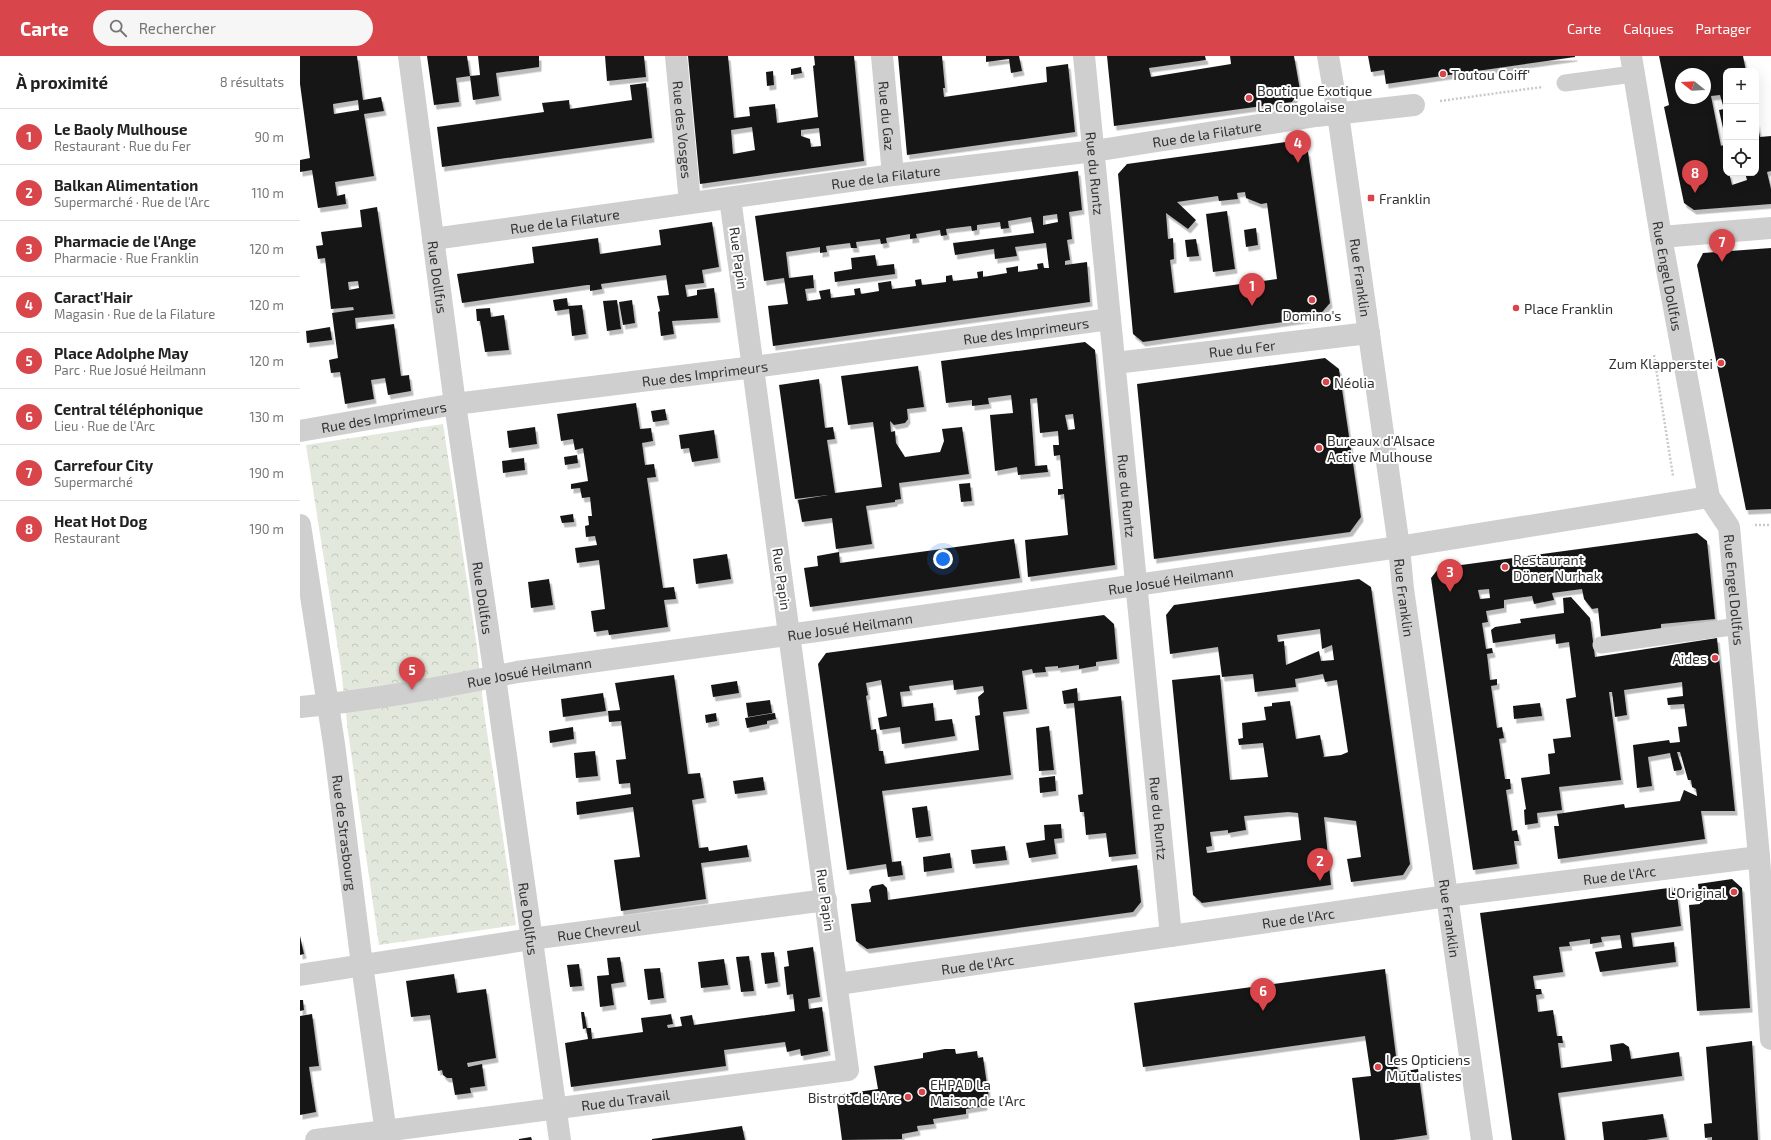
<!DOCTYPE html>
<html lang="fr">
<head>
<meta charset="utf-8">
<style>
	body { margin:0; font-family:"Exo 2",sans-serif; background:#f6f6f6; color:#222 }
	.controls { position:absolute; right:12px; top:12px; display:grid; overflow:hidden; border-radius:8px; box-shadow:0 4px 16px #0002 }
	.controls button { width:36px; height:36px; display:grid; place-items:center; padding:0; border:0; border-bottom:1px solid #e0e0e0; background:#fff; color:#222; font:20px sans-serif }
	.compass { position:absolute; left:1375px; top:12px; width:36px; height:36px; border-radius:50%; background:#fff; box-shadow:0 4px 16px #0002; rotate:288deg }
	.you { position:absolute; left:643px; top:503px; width:14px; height:14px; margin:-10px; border:3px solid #fff; border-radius:50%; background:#1a73e8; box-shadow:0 0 0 6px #1a73e833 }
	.badge { display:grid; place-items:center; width:26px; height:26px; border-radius:50%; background:#d8454a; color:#fff; font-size:13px; font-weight:700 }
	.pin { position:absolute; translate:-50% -33px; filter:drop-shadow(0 1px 2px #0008) }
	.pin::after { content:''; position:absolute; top:21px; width:14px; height:12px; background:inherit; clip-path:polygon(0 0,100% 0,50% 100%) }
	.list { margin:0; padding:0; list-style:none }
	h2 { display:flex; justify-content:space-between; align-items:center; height:52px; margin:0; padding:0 16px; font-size:17px }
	h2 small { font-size:13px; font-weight:400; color:#767676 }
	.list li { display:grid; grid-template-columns:26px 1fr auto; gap:12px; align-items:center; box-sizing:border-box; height:56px; padding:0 16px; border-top:1px solid #e0e0e0 }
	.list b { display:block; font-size:15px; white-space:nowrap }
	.list p { margin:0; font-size:13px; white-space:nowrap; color:#767676 }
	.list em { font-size:13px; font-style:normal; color:#767676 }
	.icon { flex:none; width:22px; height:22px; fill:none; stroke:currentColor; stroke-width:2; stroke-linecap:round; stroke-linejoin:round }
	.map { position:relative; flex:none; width:1471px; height:1084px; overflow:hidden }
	header { display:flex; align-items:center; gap:24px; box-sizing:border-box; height:56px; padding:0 20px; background:#d8454a; color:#fff }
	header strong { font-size:19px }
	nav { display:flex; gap:22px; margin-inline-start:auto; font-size:14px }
	.search { width:280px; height:36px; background:#f6f6f6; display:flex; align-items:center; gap:10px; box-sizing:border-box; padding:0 14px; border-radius:22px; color:#767676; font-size:15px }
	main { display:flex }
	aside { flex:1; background:#fff }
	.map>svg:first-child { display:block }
	.park { fill:url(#park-crowns) }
	.building { fill:#191919; fill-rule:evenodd; filter:url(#shadow) }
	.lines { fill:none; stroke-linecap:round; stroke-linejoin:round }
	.path { stroke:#c9c9c9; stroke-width:2.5; stroke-dasharray:2 2; stroke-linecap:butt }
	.service { stroke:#cfcfcf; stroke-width:17 }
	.minor { stroke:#cfcfcf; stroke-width:22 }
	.poi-dot { fill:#d8454a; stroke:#fff; stroke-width:1.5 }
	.labels { text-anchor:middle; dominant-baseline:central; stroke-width:4; stroke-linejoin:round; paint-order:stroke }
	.poi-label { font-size:14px; fill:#323232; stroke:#fff; text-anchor:start }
	.street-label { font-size:14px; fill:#323232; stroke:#fff }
</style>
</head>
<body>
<header>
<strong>Carte</strong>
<div class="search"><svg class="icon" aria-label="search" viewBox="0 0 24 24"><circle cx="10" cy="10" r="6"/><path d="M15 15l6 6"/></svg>Rechercher</div>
<nav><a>Carte</a><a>Calques</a><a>Partager</a></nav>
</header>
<main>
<aside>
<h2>À proximité<small>8 résultats</small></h2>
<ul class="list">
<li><span class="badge">1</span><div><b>Le Baoly Mulhouse</b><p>Restaurant · Rue du Fer</p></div><em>90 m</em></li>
<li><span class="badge">2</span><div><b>Balkan Alimentation</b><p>Supermarché · Rue de l'Arc</p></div><em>110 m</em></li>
<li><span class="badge">3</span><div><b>Pharmacie de l'Ange</b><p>Pharmacie · Rue Franklin</p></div><em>120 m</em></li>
<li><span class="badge">4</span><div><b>Caract'Hair</b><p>Magasin · Rue de la Filature</p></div><em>120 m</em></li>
<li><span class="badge">5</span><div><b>Place Adolphe May</b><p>Parc · Rue Josué Heilmann</p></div><em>120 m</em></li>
<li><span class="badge">6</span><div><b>Central téléphonique</b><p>Lieu · Rue de l'Arc</p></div><em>130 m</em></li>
<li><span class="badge">7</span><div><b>Carrefour City</b><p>Supermarché</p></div><em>190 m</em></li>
<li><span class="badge">8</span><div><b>Heat Hot Dog</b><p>Restaurant</p></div><em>190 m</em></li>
</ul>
</aside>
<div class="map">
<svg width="1471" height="1084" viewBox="0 0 1471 1084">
	<defs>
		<pattern id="park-crowns" width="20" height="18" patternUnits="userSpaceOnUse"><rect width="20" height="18" fill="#e2e8dc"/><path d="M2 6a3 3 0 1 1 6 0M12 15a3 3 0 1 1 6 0" fill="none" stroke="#c2c7bd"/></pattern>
		<filter id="shadow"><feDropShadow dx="2.5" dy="4.5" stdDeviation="0" flood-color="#0004"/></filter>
	</defs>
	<rect width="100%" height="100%" fill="#fff"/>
	<polygon class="park" points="143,368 177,591 184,656 216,869 79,889 48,676 41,612 6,389"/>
	<g class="building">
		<path d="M0,0H57L63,44L81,41L84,55L64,58L74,120L35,126L37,140L45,138L46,148L18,152L12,114L0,116V104L10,102L0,28ZM58,44L59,54L34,58L33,48Z"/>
		<polygon points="127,0 167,0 170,20 180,19 178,0 239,0 239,11 196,17 199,40 173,44 170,20 156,22 159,46 134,49"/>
		<polygon points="305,0 344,0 346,21 307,25"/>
		<path d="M388,0H428L434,62L450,60L449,51L475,48L477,67L518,61L513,10L515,9L514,0H554L564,105L400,128ZM452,71L455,94L433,98L431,74ZM519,72L521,90L511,91L510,83L501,80V74Z"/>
		<polygon points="598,0 642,0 645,32 643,32 644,41 747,26 746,11 768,8 775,76 607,99"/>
		<polygon points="686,0 719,0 722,15 711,17 709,3 686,6"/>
		<polygon points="807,0 905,0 906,4 849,12 851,21 931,8 930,0 994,0 1000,34 992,46 814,70"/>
		<polygon points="1068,0 1275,0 1275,1 1086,28 1084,14 1071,16"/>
		<path d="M1359,0H1443L1446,15H1426V86L1419,54L1424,53L1420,39L1411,40L1421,90L1426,88V117H1429L1432,129L1447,124L1445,117H1456L1457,65L1460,81L1471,80V115L1467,116L1471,133V148L1394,154L1384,147L1364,51L1369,49ZM1381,18H1405V42H1381Z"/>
		<polygon points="501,11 502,17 491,19 491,13"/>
		<polygon points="473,15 474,29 467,30 466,16"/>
		<polygon points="346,27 352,82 142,111 137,71 244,56 242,47 269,44 270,53 332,44 330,29"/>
		<path d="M993,85L1008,96L1030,247L1018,261L843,286L833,278L818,118L827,108ZM945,136L946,142L961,148L967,147L977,223L874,237L870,204L874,203L873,182L868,183L866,157L888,173L896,164L877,146L918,140L919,145L938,143L937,137Z"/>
		<path d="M778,115L782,154L769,156L772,183L767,184L770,204L765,205V209L787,206L790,246L473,290L468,250L488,248L484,222L464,225L455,160ZM757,158L758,166L743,169V160ZM731,161L734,177L653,187L655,199L694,193L695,203L717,200L715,191L746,187L749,212H744L743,207L737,208L738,213L718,216V210L713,211L706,212L707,217L683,221V215L677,216L678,222L653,225L652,219L646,220V226L622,229L621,223L615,224L616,230L592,233L591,225L578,227L579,235L561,238L560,232L554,233L555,239L531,242L530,233L519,235L521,243L507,245L505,233L514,232L513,219L489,222L486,196L520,191V197L527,196L526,190L550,187L551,192H557L556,186L580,183L581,188L587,187L586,182L610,178V183L617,182L616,178L640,174L641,180L647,179L646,173L671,170L672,175L677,174V169L700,166L701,173L709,172L708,165Z"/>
		<path d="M77,151L93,258L55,262L56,273L94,268L101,320L109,319L111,335L88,339L85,322L71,324L74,343L45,348L40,316L31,317L29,304L38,302L32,257L54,254L53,251L31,253L25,202L18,203L16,190L23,189L21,176L62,171L60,154ZM58,225L59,232L49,234L48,226Z"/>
		<polygon points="927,155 935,213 913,216 906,158"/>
		<polygon points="412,166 419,211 402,214 404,227 385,229 387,241 397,239 397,234 414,232 418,262 372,265 374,278 361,280 358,256 360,255 357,240 369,239 366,219 301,228 302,233 290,235 290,229 287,229 162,247 157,218 234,207 232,191 298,182 300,198 361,189 359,174"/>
		<polygon points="956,172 958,189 946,191 944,174"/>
		<polygon points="896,183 899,200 887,201 885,184"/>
		<polygon points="1471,192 1471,453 1446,454 1397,209 1403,197"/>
		<polygon points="575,199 577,210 594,208 595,218 535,226 534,216 552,213 551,202"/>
		<polygon points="267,242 268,250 282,249 286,278 272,280 269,253 255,255 253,244"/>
		<polygon points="317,244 321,273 307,275 303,245"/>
		<polygon points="332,244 335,267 323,269 319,246"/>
		<polygon points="190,252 191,261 204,259 209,294 185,296 180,265 177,265 176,253"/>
		<polygon points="30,271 32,284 7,287 6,275"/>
		<path d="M785,286L795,294L815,509L728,521L725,484L768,479L764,438L758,439V433H763L760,399L754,400L753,389H759L758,375L740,377L737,342L730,343L735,410L747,409L748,416L718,419L717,411L695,415L690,359L713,357L711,339L688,342L689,348L672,350V344L646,347L641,305ZM773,358L775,373L768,374L765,359Z"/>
		<polygon points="1025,302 1039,313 1061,461 1050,476 854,503 837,328"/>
		<polygon points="618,310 624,351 607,353 608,363 605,367 594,369 590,365 591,376 595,375 596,387 605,401 640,396 644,385 642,373 662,371 669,418 599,427 601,443 595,444 595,446 566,450 572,488 536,493 532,462 502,466 498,444 528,439 495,443 479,329 519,323 525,372 533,371 535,383 527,384 535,437 582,431 573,366 548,369 541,320"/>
		<polygon points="336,347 340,373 351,372 353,385 342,387 345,409 354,408 356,421 347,422 363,532 374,531 376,543 364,544 368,571 309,579 308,574 294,576 291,555 305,553 299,504 277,507 275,492 297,489 295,480 286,481 285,470 289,469 288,460 292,460 290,441 282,442 280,432 271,433 271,428 288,425 283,392 275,394 273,383 261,385 257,358"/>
		<polygon points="365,353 367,364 353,366 351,355"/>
		<polygon points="235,371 237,388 209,392 207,375"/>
		<polygon points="414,374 418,402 392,406 389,392 381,393 379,379"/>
		<polygon points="277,399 278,407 265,409 264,401"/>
		<polygon points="224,402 225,414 203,417 202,405"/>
		<polygon points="670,427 672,445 661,446 659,428"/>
		<polygon points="273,458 274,466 262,467 260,460"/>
		<path d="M1397,477L1407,485L1415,563L1361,568V573L1301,581L1298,552L1292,553L1284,543L1282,533L1252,537L1254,544L1234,548L1232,540L1204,544V552L1186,555L1188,566L1182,567L1186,593L1192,592L1193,597L1187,598L1190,624L1197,623V629L1191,630L1197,672L1202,671L1204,682L1199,683L1205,723H1210L1211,733L1206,734L1212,775L1217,774L1219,785H1214L1217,808L1173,814L1131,522L1139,512ZM1189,533L1190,542L1180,543L1178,534Z"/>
		<polygon points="714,483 720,522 510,551 504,512 518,510 517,500 539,496 540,507"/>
		<polygon points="427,498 431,523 396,528 393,503"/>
		<polygon points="249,523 253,549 231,552 228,526"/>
		<path d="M1059,523L1071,531L1110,808L1103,819L1051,826L1047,803L1061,801L1056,765L1024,761L1031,829L902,847L893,839L872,624L920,619L930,724L968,721L963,687L939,689L938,683L943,682L942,667L966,664L964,651L972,650V647L990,645L996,683L1020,679L1024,700L1023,701L1041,699L1048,696L1037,624L1025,626L1023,618L995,623L996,631L955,636L953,618L922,621L918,591L870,598L866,559L874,549ZM1020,573L1022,593L1032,589L1034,604L1021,605L1019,595L986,609L984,585L978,586L977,579ZM988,756L998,757L1001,784L907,797L906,791L912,790L910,776L928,774V777L946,774L944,760Z"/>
		<polygon points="1271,541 1290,562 1295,601 1417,582 1435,755 1401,755 1405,783 1258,803 1254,770 1259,770 1257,758 1324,748 1325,752 1380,745 1384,734 1397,740 1396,733 1392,731 1391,724 1388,724 1380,696 1377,696 1382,712 1381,714 1374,715 1370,697 1348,701 1352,730 1337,732 1333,689 1369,684 1370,687 1380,686 1378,671 1387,670 1384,648 1368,649 1367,642 1383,640 1382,626 1324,634 1327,659 1315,661 1312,636 1309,636 1321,724 1259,731 1262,754 1237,757 1238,767 1225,769 1224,754 1226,753 1221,722 1250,718 1248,698 1255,697 1253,683 1271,681 1266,643 1276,641 1269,586 1256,588 1255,578 1193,587 1191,574 1195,571 1221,567 1220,563 1264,557 1263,542"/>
		<path d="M804,559L814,568L817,603L796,606V610L779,613V609L758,612V610L745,611L746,616L733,617L732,613L722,615L727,653L703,656L711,719L582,735L592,806L601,805L603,819L588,821L586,808L547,814L518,608L526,597ZM581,624L587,660L578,662L580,674L600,671L602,688L655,680L652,663L635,665L633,647L602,651L600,636L610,635L609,630L653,624L654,634L683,630L684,636L678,641L680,659L675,660L679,694L585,708L583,695H579L576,673L571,674L566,640L568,639L566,627Z"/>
		<polygon points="374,619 388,718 400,717 402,729 404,742 392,744 399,792 408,791 409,795 447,789 449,801 401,807 406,843 321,855 314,804 340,801 333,751 277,759 276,746 331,738 330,727 319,728 316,704 326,703 321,665 309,666 308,655 320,654 315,627"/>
		<polygon points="437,625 439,637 413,641 411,629"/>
		<polygon points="777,632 778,645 821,640 836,798 809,801 806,777 786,779 784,756 780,756 778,739 783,738 774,647 764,648 762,635"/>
		<polygon points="303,637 306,655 263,661 261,643"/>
		<polygon points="470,644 472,657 448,661 446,647"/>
		<polygon points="1240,647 1242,660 1214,663 1213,650"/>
		<polygon points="416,657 417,665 406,667 405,659"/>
		<polygon points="475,657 476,663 467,665 467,668 447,672 445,662"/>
		<polygon points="749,670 754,714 739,715 736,672"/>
		<polygon points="273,671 274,683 250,687 249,675"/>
		<polygon points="295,695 298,720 276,722 274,697"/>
		<polygon points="755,720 756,735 740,737 739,722"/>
		<polygon points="463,721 465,734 435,738 433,725"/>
		<polygon points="627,750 631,780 616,782 612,752"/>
		<polygon points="761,768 762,782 754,783 756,798 729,802 726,787 745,784 744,769"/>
		<polygon points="705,790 707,804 673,808 671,794"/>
		<polygon points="650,797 652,812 624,816 623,801"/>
		<polygon points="837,809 841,846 833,856 567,893 556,885 551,848 571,846 569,834 572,830 583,828 587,832 588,844"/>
		<polygon points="1432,823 1442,832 1450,952 1397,955 1389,849 1400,848 1398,828"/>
		<polygon points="1376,831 1381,870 1331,877 1333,891 1374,886 1376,906 1300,916 1295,896 1322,892 1320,879 1301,881 1302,886 1290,888 1290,883 1269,886 1270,890 1259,891 1263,916 1233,920 1235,933 1241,933 1242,938 1236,939 1238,956 1253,954 1257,980 1262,980 1263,987 1258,987 1261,1012 1312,1005 1310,989 1323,987 1329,991 1331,1003 1379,996 1382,1020 1258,1037 1265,1084 1212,1084 1180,857"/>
		<polygon points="0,880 4,898 0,899"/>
		<polygon points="513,891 520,941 508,943 509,953 522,951 528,995 501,1000 500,993 487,996 485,986 424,994 426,1010 271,1031 265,987 288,983 286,972 291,972 292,983 343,976 341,962 366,959 371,958 373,968 367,969 368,972 382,970 380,961 392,959 394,969 495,955 493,938 487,939 484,911 489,910 487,895"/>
		<polygon points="474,896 478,926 465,928 461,897"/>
		<polygon points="449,900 454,935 441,936 436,901"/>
		<polygon points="320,901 324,926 311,928 314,949 300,951 297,920 309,919 307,902"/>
		<polygon points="424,903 428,929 401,932 398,906"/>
		<polygon points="279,908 282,930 270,931 267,909"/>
		<polygon points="360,912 364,942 348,944 344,913"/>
		<polygon points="1085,913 1098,1016 1118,1013 1127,1079 1093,1084 1060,1084 1052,1022 1071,1020 1065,980 843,1011 834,947"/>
		<polygon points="154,918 157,937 186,933 196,1002 167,1007 168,1011 182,1008 185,1030 170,1032 171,1037 155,1039 152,1022 147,1022 143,1019 142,1014 138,1015 130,959 111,961 106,925"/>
		<polygon points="0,944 3,944 4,954 0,955"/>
		<polygon points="281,956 284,956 287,972 283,973"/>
		<polygon points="12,958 19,1010 9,1011 16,1056 0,1059 0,960"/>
		<polygon points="1452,985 1458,1084 1412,1084 1412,1081 1405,1082 1404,1068 1412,1067 1406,991"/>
		<polygon points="645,993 655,993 656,998 677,995 678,1002 683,1001 689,1042 684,1043 685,1050 666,1053 666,1058 633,1063 634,1068 617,1070 618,1075 602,1078 602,1083 542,1084 536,1039 578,1033 574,1010 623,1002 623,997"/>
		<polygon points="1363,1058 1367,1081 1346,1084 1304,1084 1302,1066"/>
		<polygon points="442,1070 445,1084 352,1084 352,1083"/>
		<polygon points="231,1081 232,1084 219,1084 219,1083"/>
	</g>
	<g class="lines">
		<g class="path">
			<polyline points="1140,45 1242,31"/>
			<polyline points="1354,299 1373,420"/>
			<polyline points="1455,469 1471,469"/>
		</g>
		<g class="service">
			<polyline points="1265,27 1333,18"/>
			<polyline points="1301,589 1439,570"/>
		</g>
		<g class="minor">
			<path id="s1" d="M109,0L155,348L195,621L260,1084"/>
			<path id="s2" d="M376,0L390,147"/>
			<path id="s3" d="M582,0L593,119"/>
			<path id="s4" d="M784,0L871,880"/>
			<path id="s5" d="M1028,0L1038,58L1099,491L1103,533L1182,1084"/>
			<path id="s6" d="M1331,0L1361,181L1409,441L1429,471L1459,801L1471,983"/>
			<polyline points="1361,181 1471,172"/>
			<path id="s7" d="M133,183L593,119L794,95L1016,60L1114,49"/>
			<path id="s8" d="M815,307L1069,277"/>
			<path id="s9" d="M0,375L155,348L454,311L810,263"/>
			<path id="s10" d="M0,469L34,688L62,909L87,1084"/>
			<path id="s11" d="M0,651C73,644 146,631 217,616L517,575L1099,491L1409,441"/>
			<path id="s12" d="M0,919L231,883L526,844"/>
			<path id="s13" d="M538,928L1147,840L1459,801"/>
			<path id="s14" d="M16,1084L548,1014L430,142"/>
		</g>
	</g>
	<g class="poi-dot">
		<circle cx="1143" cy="18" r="4"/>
		<circle cx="949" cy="42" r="4"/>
		<rect x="1067" y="138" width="8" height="8" rx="2"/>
		<circle cx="1012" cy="244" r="4"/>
		<circle cx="1216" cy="252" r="4"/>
		<circle cx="1421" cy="307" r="4"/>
		<circle cx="1026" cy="326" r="4"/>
		<circle cx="1019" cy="392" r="4"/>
		<circle cx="1205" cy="511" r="4"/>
		<circle cx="1415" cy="602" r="4"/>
		<circle cx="1434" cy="836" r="4"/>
		<circle cx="1078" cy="1011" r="4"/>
		<circle cx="622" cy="1036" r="4"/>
		<circle cx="608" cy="1041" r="4"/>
	</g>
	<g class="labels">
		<g class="poi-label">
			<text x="1151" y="18">Toutou Coiff'</text>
			<text x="957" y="34">Boutique Exotique<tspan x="957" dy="16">La Congolaise</tspan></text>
			<text x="1079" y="142">Franklin</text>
			<text x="1224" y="252">Place Franklin</text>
			<text x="1012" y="259" text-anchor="middle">Domino's</text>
			<text x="1413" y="307" text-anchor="end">Zum Klapperstei</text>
			<text x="1034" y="326">Néolia</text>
			<text x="1027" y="384">Bureaux d'Alsace<tspan x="1027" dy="16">Active Mulhouse</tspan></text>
			<text x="1213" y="503">Restaurant<tspan x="1213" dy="16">Döner Nurhak</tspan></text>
			<text x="1407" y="602" text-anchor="end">Aides</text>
			<text x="1426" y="836" text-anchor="end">L'Original</text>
			<text x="1086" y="1003">Les Opticiens<tspan x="1086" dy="16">Mutualistes</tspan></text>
			<text x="630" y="1028">EHPAD La<tspan x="630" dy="16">Maison de l'Arc</tspan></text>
			<text x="600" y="1041" text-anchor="end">Bistrot de l'Arc</text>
		</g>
		<g class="street-label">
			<text stroke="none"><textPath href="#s3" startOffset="60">Rue du Gaz</textPath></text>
			<text stroke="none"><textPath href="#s2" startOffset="74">Rue des Vosges</textPath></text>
			<text stroke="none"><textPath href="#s7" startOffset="781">Rue de la Filature</textPath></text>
			<text stroke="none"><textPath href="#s4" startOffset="118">Rue du Runtz</textPath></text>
			<text stroke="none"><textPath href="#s7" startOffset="457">Rue de la Filature</textPath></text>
			<text stroke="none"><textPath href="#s7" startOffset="133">Rue de la Filature</textPath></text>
			<text transform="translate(439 202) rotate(82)">Rue Papin</text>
			<text stroke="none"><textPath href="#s6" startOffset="223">Rue Engel Dollfus</textPath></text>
			<text stroke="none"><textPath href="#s1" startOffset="223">Rue Dollfus</textPath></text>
			<text stroke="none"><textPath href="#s5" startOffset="224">Rue Franklin</textPath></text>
			<text stroke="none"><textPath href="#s9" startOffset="733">Rue des Imprimeurs</textPath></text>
			<text stroke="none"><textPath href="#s8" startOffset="128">Rue du Fer</textPath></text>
			<text stroke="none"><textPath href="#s9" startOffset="409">Rue des Imprimeurs</textPath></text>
			<text stroke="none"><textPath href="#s9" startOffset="85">Rue des Imprimeurs</textPath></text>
			<text stroke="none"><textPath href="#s4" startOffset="442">Rue du Runtz</textPath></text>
			<text transform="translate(482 523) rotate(82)">Rue Papin</text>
			<text stroke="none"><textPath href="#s11" startOffset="880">Rue Josué Heilmann</textPath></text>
			<text stroke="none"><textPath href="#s6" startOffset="547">Rue Engel Dollfus</textPath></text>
			<text stroke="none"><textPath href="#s1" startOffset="547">Rue Dollfus</textPath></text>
			<text stroke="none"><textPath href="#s5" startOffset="547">Rue Franklin</textPath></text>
			<text stroke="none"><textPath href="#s11" startOffset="556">Rue Josué Heilmann</textPath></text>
			<text stroke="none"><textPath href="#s11" startOffset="232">Rue Josué Heilmann</textPath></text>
			<text stroke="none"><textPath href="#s4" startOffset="766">Rue du Runtz</textPath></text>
			<text stroke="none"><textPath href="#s10" startOffset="311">Rue de Strasbourg</textPath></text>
			<text stroke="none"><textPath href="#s13" startOffset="789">Rue de l'Arc</textPath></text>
			<text transform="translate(526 844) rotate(82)">Rue Papin</text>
			<text stroke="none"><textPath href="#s13" startOffset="465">Rue de l'Arc</textPath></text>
			<text stroke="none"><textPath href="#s1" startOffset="871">Rue Dollfus</textPath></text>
			<text stroke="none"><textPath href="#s5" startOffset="871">Rue Franklin</textPath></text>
			<text stroke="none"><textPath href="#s12" startOffset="302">Rue Chevreul</textPath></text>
			<text stroke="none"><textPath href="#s13" startOffset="141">Rue de l'Arc</textPath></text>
			<text stroke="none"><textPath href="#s14" startOffset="312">Rue du Travail</textPath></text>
		</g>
	</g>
</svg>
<div class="controls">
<button>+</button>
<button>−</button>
<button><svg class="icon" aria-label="locate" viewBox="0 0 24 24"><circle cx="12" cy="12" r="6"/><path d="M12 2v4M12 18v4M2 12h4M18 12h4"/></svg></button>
</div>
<svg class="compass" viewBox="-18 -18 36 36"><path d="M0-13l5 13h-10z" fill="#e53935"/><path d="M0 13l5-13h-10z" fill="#767676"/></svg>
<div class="you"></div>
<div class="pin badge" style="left:952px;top:250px">1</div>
<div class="pin badge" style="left:1020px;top:825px">2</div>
<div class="pin badge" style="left:1150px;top:536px">3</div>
<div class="pin badge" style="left:998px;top:107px">4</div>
<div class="pin badge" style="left:112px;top:634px">5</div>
<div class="pin badge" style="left:963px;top:955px">6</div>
<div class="pin badge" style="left:1422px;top:206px">7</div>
<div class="pin badge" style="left:1395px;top:137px">8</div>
</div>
</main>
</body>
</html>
